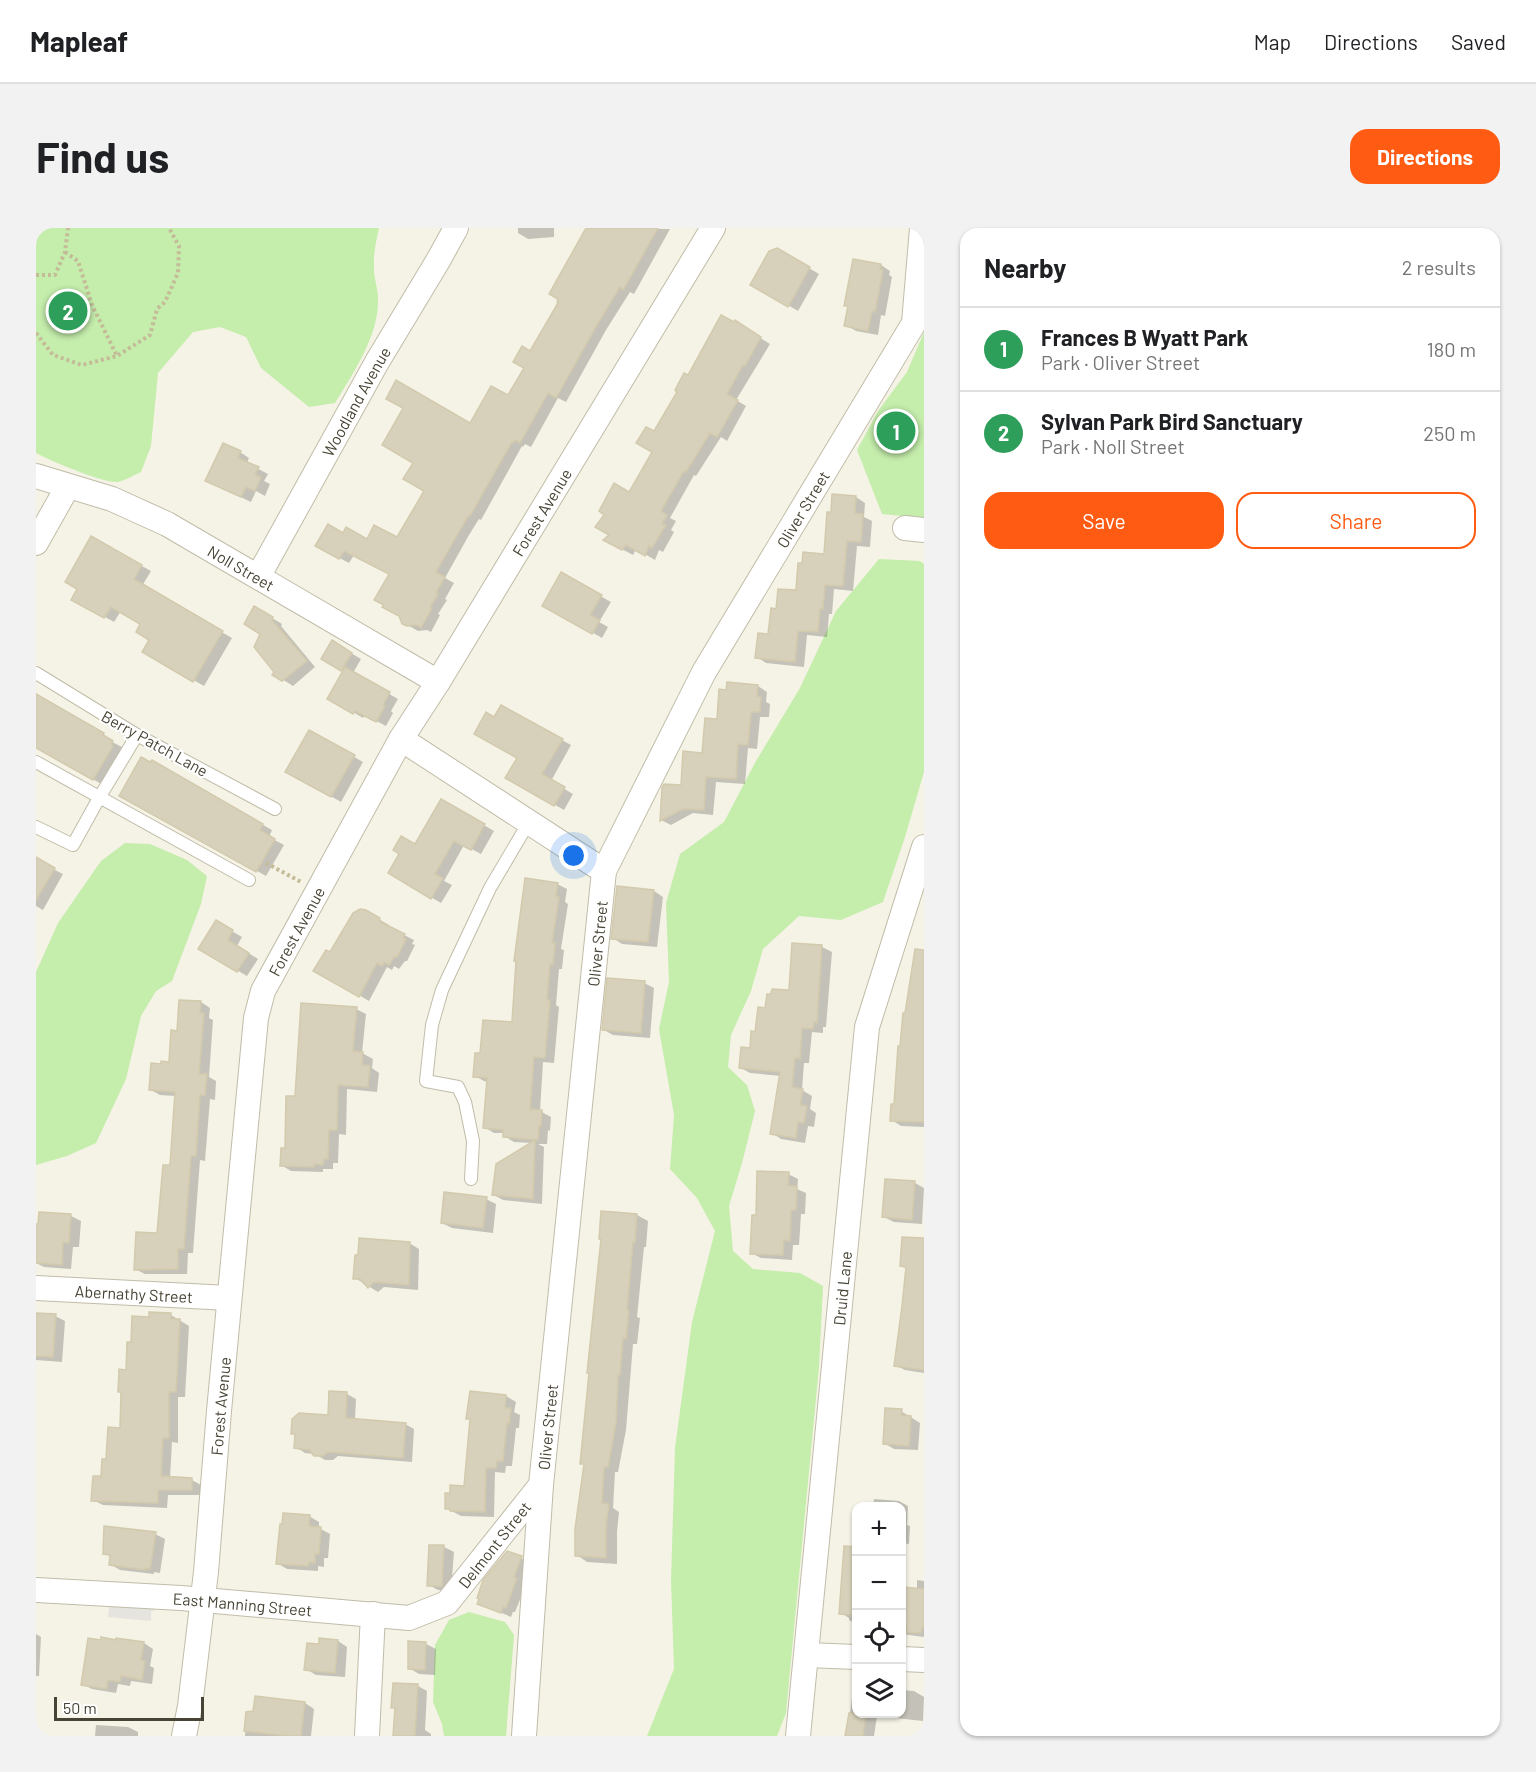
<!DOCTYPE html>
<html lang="en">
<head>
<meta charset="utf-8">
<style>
	body { margin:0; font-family:Barlow,sans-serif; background:#f2f2f2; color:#202124 }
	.controls { position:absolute; right:18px; bottom:18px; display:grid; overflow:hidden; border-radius:12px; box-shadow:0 2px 4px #0004 }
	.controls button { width:54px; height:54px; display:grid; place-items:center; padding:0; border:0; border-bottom:2px solid #e0e0e0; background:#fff; color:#202124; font:30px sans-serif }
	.scale { position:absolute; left:18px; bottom:15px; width:150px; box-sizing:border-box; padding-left:6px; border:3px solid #484435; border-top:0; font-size:16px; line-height:21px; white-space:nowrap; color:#484435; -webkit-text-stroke:4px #fff; paint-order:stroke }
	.you { position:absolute; left:538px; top:628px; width:21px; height:21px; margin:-15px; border:4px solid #fff; border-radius:50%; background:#1a73e8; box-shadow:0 0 0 9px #1a73e833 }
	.badge { display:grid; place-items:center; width:39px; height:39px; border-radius:50%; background:#ff5b13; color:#fff; font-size:20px; font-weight:700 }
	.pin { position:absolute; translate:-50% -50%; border:3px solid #fff; box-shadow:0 2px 6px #0006 }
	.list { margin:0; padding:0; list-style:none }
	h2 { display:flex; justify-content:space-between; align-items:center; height:78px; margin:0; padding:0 24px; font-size:26px }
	h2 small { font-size:20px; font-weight:400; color:#757577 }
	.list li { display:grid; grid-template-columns:39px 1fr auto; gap:18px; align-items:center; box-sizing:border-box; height:84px; padding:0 24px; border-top:2px solid #e0e0e0 }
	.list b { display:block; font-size:22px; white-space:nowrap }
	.list p { margin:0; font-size:20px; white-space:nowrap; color:#757577 }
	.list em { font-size:20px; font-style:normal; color:#757577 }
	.actions { display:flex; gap:12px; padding:18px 24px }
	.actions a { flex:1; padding:14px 0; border:2px solid #ff5b13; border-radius:18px; text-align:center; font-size:21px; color:#ff5b13 }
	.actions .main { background:#ff5b13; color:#fff }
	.icon { flex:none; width:33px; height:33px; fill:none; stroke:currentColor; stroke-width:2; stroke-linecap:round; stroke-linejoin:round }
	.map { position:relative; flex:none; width:888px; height:1508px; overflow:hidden; border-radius:18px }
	header { display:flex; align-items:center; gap:36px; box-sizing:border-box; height:84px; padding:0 30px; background:#fff; border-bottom:2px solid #e0e0e0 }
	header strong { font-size:28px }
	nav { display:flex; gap:33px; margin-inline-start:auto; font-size:21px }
	.intro { display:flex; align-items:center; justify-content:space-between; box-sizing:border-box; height:144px; padding:0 36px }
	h1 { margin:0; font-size:42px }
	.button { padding:15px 27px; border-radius:18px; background:#ff5b13; color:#fff; font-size:21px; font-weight:700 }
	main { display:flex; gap:36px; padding:0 36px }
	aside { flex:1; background:#fff; border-radius:18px; box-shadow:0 2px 4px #0004 }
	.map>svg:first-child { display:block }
	.green { fill:#c5edac }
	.parking { fill:#e5e4df }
	.shadow { fill:#0003 }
	.building { fill:#d7d1bb; stroke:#d3caad; stroke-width:1.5 }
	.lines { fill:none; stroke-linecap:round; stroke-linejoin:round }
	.lane-casing { stroke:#c1bca8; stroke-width:14 }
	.street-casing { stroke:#c1bca8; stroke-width:26 }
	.path { stroke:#c4bb98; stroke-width:4; stroke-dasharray:3 3; stroke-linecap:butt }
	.lane { stroke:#fff; stroke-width:12 }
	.street { stroke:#fff; stroke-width:24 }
	.labels { text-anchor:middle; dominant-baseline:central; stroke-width:4.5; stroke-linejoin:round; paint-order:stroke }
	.street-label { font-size:16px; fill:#484435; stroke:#fff }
</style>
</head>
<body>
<header>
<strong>Mapleaf</strong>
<nav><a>Map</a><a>Directions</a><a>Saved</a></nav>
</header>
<div class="intro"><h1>Find us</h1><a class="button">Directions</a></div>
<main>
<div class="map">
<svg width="888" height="1508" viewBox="0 0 888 1508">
	<rect width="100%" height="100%" fill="#f5f3e6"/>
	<g class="green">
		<path d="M0,0H343C340,14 337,27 338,41C338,52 343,63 342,74C342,108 317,146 299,175L273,179L225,140L210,109L184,99L157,104L122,145L115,218L105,244C98,247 90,252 82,254C69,256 13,232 0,225Z"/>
		<polygon points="888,104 888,290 846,286 821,222 842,183 871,144"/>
		<polygon points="843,331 884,333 888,336 888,544 869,609 847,674 805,692 763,688 727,721 715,763 695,807 692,839 711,857 719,883 706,935 693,978 697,1023 717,1041 764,1045 787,1058 783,1139 750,1485 741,1508 611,1508 638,1441 635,1353 639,1220 656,1094 679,1003 661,970 634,941 638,887 623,801 633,754 630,675 644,626 688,594 720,533 764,460 800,383"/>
		<polygon points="89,615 114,616 151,632 171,648 165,676 136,753 120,763 105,788 90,851 60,915 31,928 0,937 0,744 22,695 65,633"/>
		<polygon points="433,1384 469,1394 478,1407 470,1508 408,1508 406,1496 397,1474 399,1417 413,1392"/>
	</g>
	<polygon class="parking" points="74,1371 119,1375 118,1383 115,1383 115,1393 72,1389"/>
	<g class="shadow">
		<polygon points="482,0 518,0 518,9 492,11 482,5"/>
		<polygon points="552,0 634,1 598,66 594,64 570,102 530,174 522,170 495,219 489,216 487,219 486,218 445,292 443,291 433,307 409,350 418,355 409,371 411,372 402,386 404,387 395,404 391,402 382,403 368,395 355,346 318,327 313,335 290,323 308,307 332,313 362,311 435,197 472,169 525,74"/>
		<polygon points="741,21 783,46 762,83 716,56"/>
		<polygon points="845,37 854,43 853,47 856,49 849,88 845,87 842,107 820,103 810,97 814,79 810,77"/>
		<polygon points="709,100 734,116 700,172 710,178 691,213 685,209 660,248 658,247 634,290 640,293 635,302 638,304 627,324 623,322 619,332 600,321 597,327 578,317 575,307 594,266 618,224 619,205 652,149"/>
		<polygon points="204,224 213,230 211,235 232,246 228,253 234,256 229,268 220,263 215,274 171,253"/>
		<polygon points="820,269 829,275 828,289 836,293 834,319 821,318 817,363 798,361 796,386 793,386 791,409 771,407 768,439 730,435 721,429 733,408 741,382 761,364 789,328 796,286"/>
		<polygon points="55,310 115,343 106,358 196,410 168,458 108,424 115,411 107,395 85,383 78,394 37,371 43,360"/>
		<polygon points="525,346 575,374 563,394 572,399 566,410 508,377"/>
		<polygon points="219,380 246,396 245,398 279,439 257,458 238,446 239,444"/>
		<polygon points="296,414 325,431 317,445 362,471 355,483 357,485 350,498 329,487 327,490 293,470 309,443 287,430"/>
		<polygon points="722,458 731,464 730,474 734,476 733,489 724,489 721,521 712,520 709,556 680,554 677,587 657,585 635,597 625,592 667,526 682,493"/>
		<polygon points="0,468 77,512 76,514 86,519 84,523 86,524 67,557 0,518"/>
		<polygon points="466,479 535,517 515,553 537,566 528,582 471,550 483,529 459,491"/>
		<polygon points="274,504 327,534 305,574 251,543"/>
		<polygon points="144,551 236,602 233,609 248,617 230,648 85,567"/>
		<polygon points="406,573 458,603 445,626 428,617 408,653 416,657 405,675 354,645 380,618"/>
		<polygon points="0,629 18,639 17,641 27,646 7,682 0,678"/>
		<polygon points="521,656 531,661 529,674 532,676 525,721 528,722 526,741 523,741 520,777 523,779 518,835 507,834 504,883 515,889 514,903 512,902 511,916 502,916 508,919 506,976 467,972 458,967 497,915 478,914 468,908 468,905 458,905 448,899 452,854 448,853 439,848 446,827 477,796"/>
		<polygon points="618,663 627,669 621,719 586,716 577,710"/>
		<polygon points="330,684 353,697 352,699 378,712 376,716 379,717 371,733 369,733 363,741 358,738 356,742 351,739 333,773 280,742"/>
		<polygon points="180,694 206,709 201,718 222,731 211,748 164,721"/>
		<polygon points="758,717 786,719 796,724 790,799 787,799 787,805 776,804 773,835 768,835 766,862 776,868 774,881 780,885 778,899 772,898 769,915 745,911 736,905 745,848 714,845 705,840 715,822 731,782 754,764"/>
		<polygon points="888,731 888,899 865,898 856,892 859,878 866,820"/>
		<polygon points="608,755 618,760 614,810 577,807 568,802"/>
		<polygon points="165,774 174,780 173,790 177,792 173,849 180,853 179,872 174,871 169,933 164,932 157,1025 152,1025 151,1046 109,1046 99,1041 122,1006 136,939 140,868 124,867 115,862 126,837 135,835 142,804"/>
		<polygon points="320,781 330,786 326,825 337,831 336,840 343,845 341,864 311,861 310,907 303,906 302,935 297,935 297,941 287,941 287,944 255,943 245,937 250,922 261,870"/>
		<polygon points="752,946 762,951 761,961 770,965 769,986 765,986 763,1017 757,1017 756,1032 725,1030 715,1025 721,988"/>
		<polygon points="879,955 888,960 886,996 858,994 848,989"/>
		<polygon points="450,971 460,976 457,1005 416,1000 406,995"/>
		<polygon points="566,985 601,987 612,993 610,1019 608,1019 601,1089 604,1090 601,1116 597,1116 590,1202 582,1244 579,1244 577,1280 583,1284 581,1304 581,1336 551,1334 541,1327 550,1237 566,1012"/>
		<polygon points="4,986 35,988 45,993 43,1019 37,1019 35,1041 8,1039 0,1035 0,998 3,998"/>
		<polygon points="888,1012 888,1145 869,1142 859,1137 871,1041 865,1037"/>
		<polygon points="373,1015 383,1021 382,1062 348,1059 342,1064 319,1050"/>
		<polygon points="0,1087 19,1088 29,1093 26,1134 0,1132"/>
		<polygon points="135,1087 153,1098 149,1169 142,1169 142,1215 136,1214 134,1250 156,1252 165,1257 165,1267 132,1267 131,1280 67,1277 57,1272 85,1201 91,1143 97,1115 115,1090"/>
		<polygon points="435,1164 470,1168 480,1174 478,1184 484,1187 483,1200 480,1200 476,1238 470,1238 469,1245 459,1244 458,1289 425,1288 410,1280 429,1259 435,1192 432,1190"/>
		<polygon points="311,1166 320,1171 319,1192 369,1196 378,1201 376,1234 302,1228 297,1232 289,1232 279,1226 269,1225 260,1219 293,1188"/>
		<polygon points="865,1183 884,1195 882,1222 858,1221 848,1215"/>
		<polygon points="838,1271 863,1273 872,1278 871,1297 874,1298 873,1316 866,1315 866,1278 837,1278"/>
		<polygon points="273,1288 283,1294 283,1300 294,1306 292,1330 288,1330 288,1339 282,1338 282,1343 251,1341 241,1335"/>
		<polygon points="119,1306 129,1311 124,1345 118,1344 118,1346 84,1342 74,1336 75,1329 69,1325"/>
		<polygon points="395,1318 408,1319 418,1324 415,1363 402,1362 393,1357"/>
		<polygon points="485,1330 494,1335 490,1357 479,1384 477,1384 475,1389 443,1375"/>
		<polygon points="809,1331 820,1332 820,1398 820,1396 813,1392 813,1390 805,1385"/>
		<polygon points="881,1352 888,1353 888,1409 866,1406 866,1361 881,1362"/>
		<polygon points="0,1406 5,1409 3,1448 0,1448"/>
		<polygon points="302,1413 311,1419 309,1449 280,1447 270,1441 284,1418"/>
		<polygon points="108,1415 117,1421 114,1438 118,1440 116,1456 95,1453 94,1458 82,1456 80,1465 56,1461 46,1456"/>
		<polygon points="390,1416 400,1421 399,1447 383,1446 373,1440"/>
		<polygon points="819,1448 820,1448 820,1486 866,1486 866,1462 878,1463 888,1469 887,1493 841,1488 838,1508 811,1508"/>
		<polygon points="382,1458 391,1463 389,1502 395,1506 395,1508 358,1508 360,1481 357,1479"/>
		<polygon points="269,1475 278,1481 275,1508 209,1508 211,1485"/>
		<polygon points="60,1497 92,1499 102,1504 102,1508 59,1508"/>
	</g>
	<g class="building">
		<polygon points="550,0 622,0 587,62 584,59 561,97 520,170 512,165 484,215 479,212 477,215 476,214 434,288 433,287 424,302 400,344 409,349 400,365 402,366 394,379 396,380 385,400 381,397 371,398 366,396 363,388 346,379 348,377 338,372 353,346 308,323 303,331 279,318 292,296 307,305 310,299 331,311 338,297 361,309 388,263 367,251 377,235 346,217 367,180 350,171 360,152 434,195 455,158 472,167 488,140 477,134 486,118 494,123 522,75 521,74 522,71 513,66"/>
		<polygon points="741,20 774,39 752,79 714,57 733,23"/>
		<polygon points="817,31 845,36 844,41 847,42 839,84 836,83 832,103 808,98 812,78 808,78"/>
		<polygon points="685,87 698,94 699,92 725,109 709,138 707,137 691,166 702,172 681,209 674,205 650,244 648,243 625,283 631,287 626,296 630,297 616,320 613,318 609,328 590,317 586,322 567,312 573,307 559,299 568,287 563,283 578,255 593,264 616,224 600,215 610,199 618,203 641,164 639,162 648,145 652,147"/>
		<polygon points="187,215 205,223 202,230 223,239 219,247 225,249 219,263 210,259 205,269 169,253"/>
		<polygon points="796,266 820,268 819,285 827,286 825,314 811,313 807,358 789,357 787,381 784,381 782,404 762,403 759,434 719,430 722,405 732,406 735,380 740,381 742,361 760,362 762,335 766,335 767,324 788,326 791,284 795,284"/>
		<polygon points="55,308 106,337 98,351 187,403 157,454 106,424 113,412 100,404 104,396 75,379 68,390 35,372 41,361 29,354"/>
		<polygon points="525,344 566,367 554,387 564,392 556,406 506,378"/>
		<polygon points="218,378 237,389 236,392 271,433 246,453 236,447 238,444 218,419 224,406 208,396"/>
		<polygon points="296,412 316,425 305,443 285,431"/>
		<polygon points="309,439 354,464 347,477 349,478 340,494 319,483 317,486 291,471"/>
		<polygon points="691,454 722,457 721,468 725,469 724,484 715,484 712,517 702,516 700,551 670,549 668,582 647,581 624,593 626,559 628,556 645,557 647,523 666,525 669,490 681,491 683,461 690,462"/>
		<polygon points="0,466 68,505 67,507 77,513 75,516 77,518 57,552 0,520"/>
		<polygon points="465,477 527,511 506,546 529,559 518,578 469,550 481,530 438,506 450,484 458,489"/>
		<polygon points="273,502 319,527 295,569 249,544"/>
		<polygon points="105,529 114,534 116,532 227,596 224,602 239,611 220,644 83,568"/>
		<polygon points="405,571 449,596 435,622 418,613 399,646 407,650 395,671 352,645 363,626 357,622 365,608 379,616"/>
		<polygon points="0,629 19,640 0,672"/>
		<polygon points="489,650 522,655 520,668 523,669 516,715 519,715 517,737 514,736 511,772 514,772 509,830 498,829 494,881 506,882 505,898 503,898 502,912 467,909 467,902 447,900 451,850 437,849 439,825 444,825 447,792 476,794 480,733 478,733"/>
		<polygon points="581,658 618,662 612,714 575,711"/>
		<polygon points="324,681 330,682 344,690 343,693 369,706 367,710 370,711 361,729 359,728 353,737 348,734 346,738 341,735 323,769 277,743 290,722 294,724 317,685"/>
		<polygon points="180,692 197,702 192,712 213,725 201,744 162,721"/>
		<polygon points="756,715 786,717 781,795 778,794 777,801 766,800 764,831 759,830 756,859 767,861 764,877 771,878 768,895 762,894 760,910 734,906 744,844 703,840 705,819 714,820 715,803 719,804 722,779 729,780 731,766 735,766 736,761 753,762"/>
		<polygon points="879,721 888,722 888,894 854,893 855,876 858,876 862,818 864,818 867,785 869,785"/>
		<polygon points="571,750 609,753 605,805 566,802"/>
		<polygon points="143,772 165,773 164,785 168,785 163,846 171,846 169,867 164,867 160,928 155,928 148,1021 142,1021 142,1041 98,1042 100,1004 121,1005 127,937 134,937 139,864 113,862 115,835 125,836 125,833 133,834 135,802 141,803"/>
		<polygon points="265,775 321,779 317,823 327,824 326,837 334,838 332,859 302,857 301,902 293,902 292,931 288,931 287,937 278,936 278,939 244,938 245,920 249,920 250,868 259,868"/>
		<polygon points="499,912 497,971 456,967 460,936"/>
		<polygon points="721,943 753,944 752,958 761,958 760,982 755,982 754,1013 748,1012 747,1027 714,1026 716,987 720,987"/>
		<polygon points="849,951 879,953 876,992 846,989"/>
		<polygon points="408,964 451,969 447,1000 405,995"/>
		<polygon points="565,983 601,986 599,1014 597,1014 591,1082 593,1082 590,1111 587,1110 584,1147 582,1147 580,1195 572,1239 568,1239 566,1275 573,1276 570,1297 570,1330 539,1328 539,1301 548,1236 544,1236 553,1145 551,1145 565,1011 563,1011"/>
		<polygon points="3,984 35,986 33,1015 27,1014 26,1037 0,1035 0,996 2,996"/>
		<polygon points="866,1009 888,1010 888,1142 858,1138 866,1078 870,1039 864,1038"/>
		<polygon points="323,1010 374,1014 373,1057 338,1054 332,1060 324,1051 317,1051 319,1027 322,1027"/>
		<polygon points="113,1084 135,1085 135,1091 144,1091 140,1164 133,1164 133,1210 127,1210 125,1248 156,1250 156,1262 122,1262 122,1275 55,1273 57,1248 65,1248 66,1231 70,1231 72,1199 84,1200 85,1164 82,1164 83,1141 90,1142 91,1114 95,1114 96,1088 113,1089"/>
		<polygon points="0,1085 20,1086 17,1129 0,1128"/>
		<polygon points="293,1163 311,1164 310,1190 370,1195 367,1230 292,1224 287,1228 278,1228 273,1222 258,1220 259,1206 255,1206 256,1191 263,1185 292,1187"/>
		<polygon points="434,1163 470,1167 469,1180 475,1180 473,1196 471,1195 467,1233 461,1233 460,1240 450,1240 449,1284 414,1283 414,1281 409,1281 409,1265 414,1265 414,1257 428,1258 434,1191 430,1191"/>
		<polygon points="849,1180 866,1181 865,1187 875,1188 873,1218 847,1216"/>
		<polygon points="247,1285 274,1287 273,1298 285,1299 283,1326 279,1326 279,1335 273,1334 272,1338 240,1336 244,1296 246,1296"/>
		<polygon points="68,1298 120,1304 114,1341 109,1340 109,1342 73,1337 74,1327 67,1326"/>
		<polygon points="393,1317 408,1317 406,1358 391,1358"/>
		<polygon points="808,1318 820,1319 820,1387 803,1386"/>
		<polygon points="471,1323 486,1328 478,1349 481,1350 470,1380 467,1379 465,1385 441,1376 443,1371 441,1370 447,1352"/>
		<polygon points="867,1359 888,1361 888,1400 886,1399 885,1405 870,1404 870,1397 866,1397"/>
		<polygon points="65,1409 80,1412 80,1410 108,1414 105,1432 109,1433 106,1452 85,1448 84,1454 72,1452 71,1461 45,1457 52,1410 65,1412"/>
		<polygon points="283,1410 302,1412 299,1445 268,1442 271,1415 283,1416"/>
		<polygon points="372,1413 390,1414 389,1442 372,1441"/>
		<polygon points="357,1455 382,1456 379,1508 357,1508 359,1480 355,1480"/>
		<polygon points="219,1468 269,1474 265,1508 250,1508 208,1503 210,1484 217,1483"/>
		<polygon points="813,1485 830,1485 827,1508 809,1508"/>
	</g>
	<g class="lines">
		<defs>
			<g id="lane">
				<polyline points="0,445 101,507 239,581"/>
				<polyline points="0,534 213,652"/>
				<polyline points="0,599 37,617 63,570 101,507"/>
				<polyline points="435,951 437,913 429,874 422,859 390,853 396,797 406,762 454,660 493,594"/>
			</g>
			<g id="street">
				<path id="s1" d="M0,248L76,271L131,296L402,454"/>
				<polyline points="869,300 888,302"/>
				<polyline points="0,315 32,258"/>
				<path id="s2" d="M222,349L341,134L403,31L420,0"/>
				<polyline points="365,511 568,643"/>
				<path id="s3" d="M0,1060L193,1070"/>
				<path id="s4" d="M0,1362L145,1370L373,1390L411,1375L505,1257"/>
				<polyline points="771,1427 820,1429"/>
				<polyline points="866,1431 888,1432"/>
				<path id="s5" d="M148,1508L154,1478L170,1344L183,1183L220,790L227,763L365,511L402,454L677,0"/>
				<polyline points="331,1508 337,1386"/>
				<path id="s6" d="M488,1508L505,1257L568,643L668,444L878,95L886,0"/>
				<path id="s7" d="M762,1508L831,799L888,619"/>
			</g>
		</defs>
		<use href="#lane" class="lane-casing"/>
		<use href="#street" class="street-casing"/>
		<g class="path">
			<polyline points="29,24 42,33 56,77 81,128 114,107 121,81 129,74 142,45 143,18 133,0"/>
			<polyline points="0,47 19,47 29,24 32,0"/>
			<polyline points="0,105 17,127 46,137 81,128"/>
			<polyline points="230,635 265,654"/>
		</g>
		<use href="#lane" class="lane"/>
		<use href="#street" class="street"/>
	</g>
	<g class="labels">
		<g class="street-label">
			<text stroke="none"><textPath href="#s2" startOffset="201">Woodland Avenue</textPath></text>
			<text stroke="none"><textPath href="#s6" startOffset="1282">Oliver Street</textPath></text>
			<text stroke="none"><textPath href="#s5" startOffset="1304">Forest Avenue</textPath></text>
			<text stroke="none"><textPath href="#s1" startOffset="226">Noll Street</textPath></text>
			<text transform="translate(119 515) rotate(29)">Berry Patch Lane</text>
			<text stroke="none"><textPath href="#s5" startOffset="818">Forest Avenue</textPath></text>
			<text stroke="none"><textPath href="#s6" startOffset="796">Oliver Street</textPath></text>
			<text stroke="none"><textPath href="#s7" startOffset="450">Druid Lane</textPath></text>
			<text stroke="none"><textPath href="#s3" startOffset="98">Abernathy Street</textPath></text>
			<text stroke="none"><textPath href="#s5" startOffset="332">Forest Avenue</textPath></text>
			<text stroke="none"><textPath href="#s6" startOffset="310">Oliver Street</textPath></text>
			<text stroke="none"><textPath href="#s4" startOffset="490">Delmont Street</textPath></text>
			<text stroke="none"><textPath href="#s4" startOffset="207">East Manning Street</textPath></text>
		</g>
	</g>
</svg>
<div class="controls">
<button>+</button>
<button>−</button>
<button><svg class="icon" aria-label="locate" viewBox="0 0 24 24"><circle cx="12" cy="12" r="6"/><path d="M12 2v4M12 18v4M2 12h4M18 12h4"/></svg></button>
<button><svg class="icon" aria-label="layers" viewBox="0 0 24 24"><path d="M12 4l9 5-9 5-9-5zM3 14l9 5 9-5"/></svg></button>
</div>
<div class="scale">50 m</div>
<div class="you"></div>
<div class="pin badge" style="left:860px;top:203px;background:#2e9e5b">1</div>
<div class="pin badge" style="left:32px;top:83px;background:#2e9e5b">2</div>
</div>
<aside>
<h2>Nearby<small>2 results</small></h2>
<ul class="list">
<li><span class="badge" style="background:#2e9e5b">1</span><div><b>Frances B Wyatt Park</b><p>Park · Oliver Street</p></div><em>180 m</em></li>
<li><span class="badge" style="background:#2e9e5b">2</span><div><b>Sylvan Park Bird Sanctuary</b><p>Park · Noll Street</p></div><em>250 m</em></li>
</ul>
<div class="actions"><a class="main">Save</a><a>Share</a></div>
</aside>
</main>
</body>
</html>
